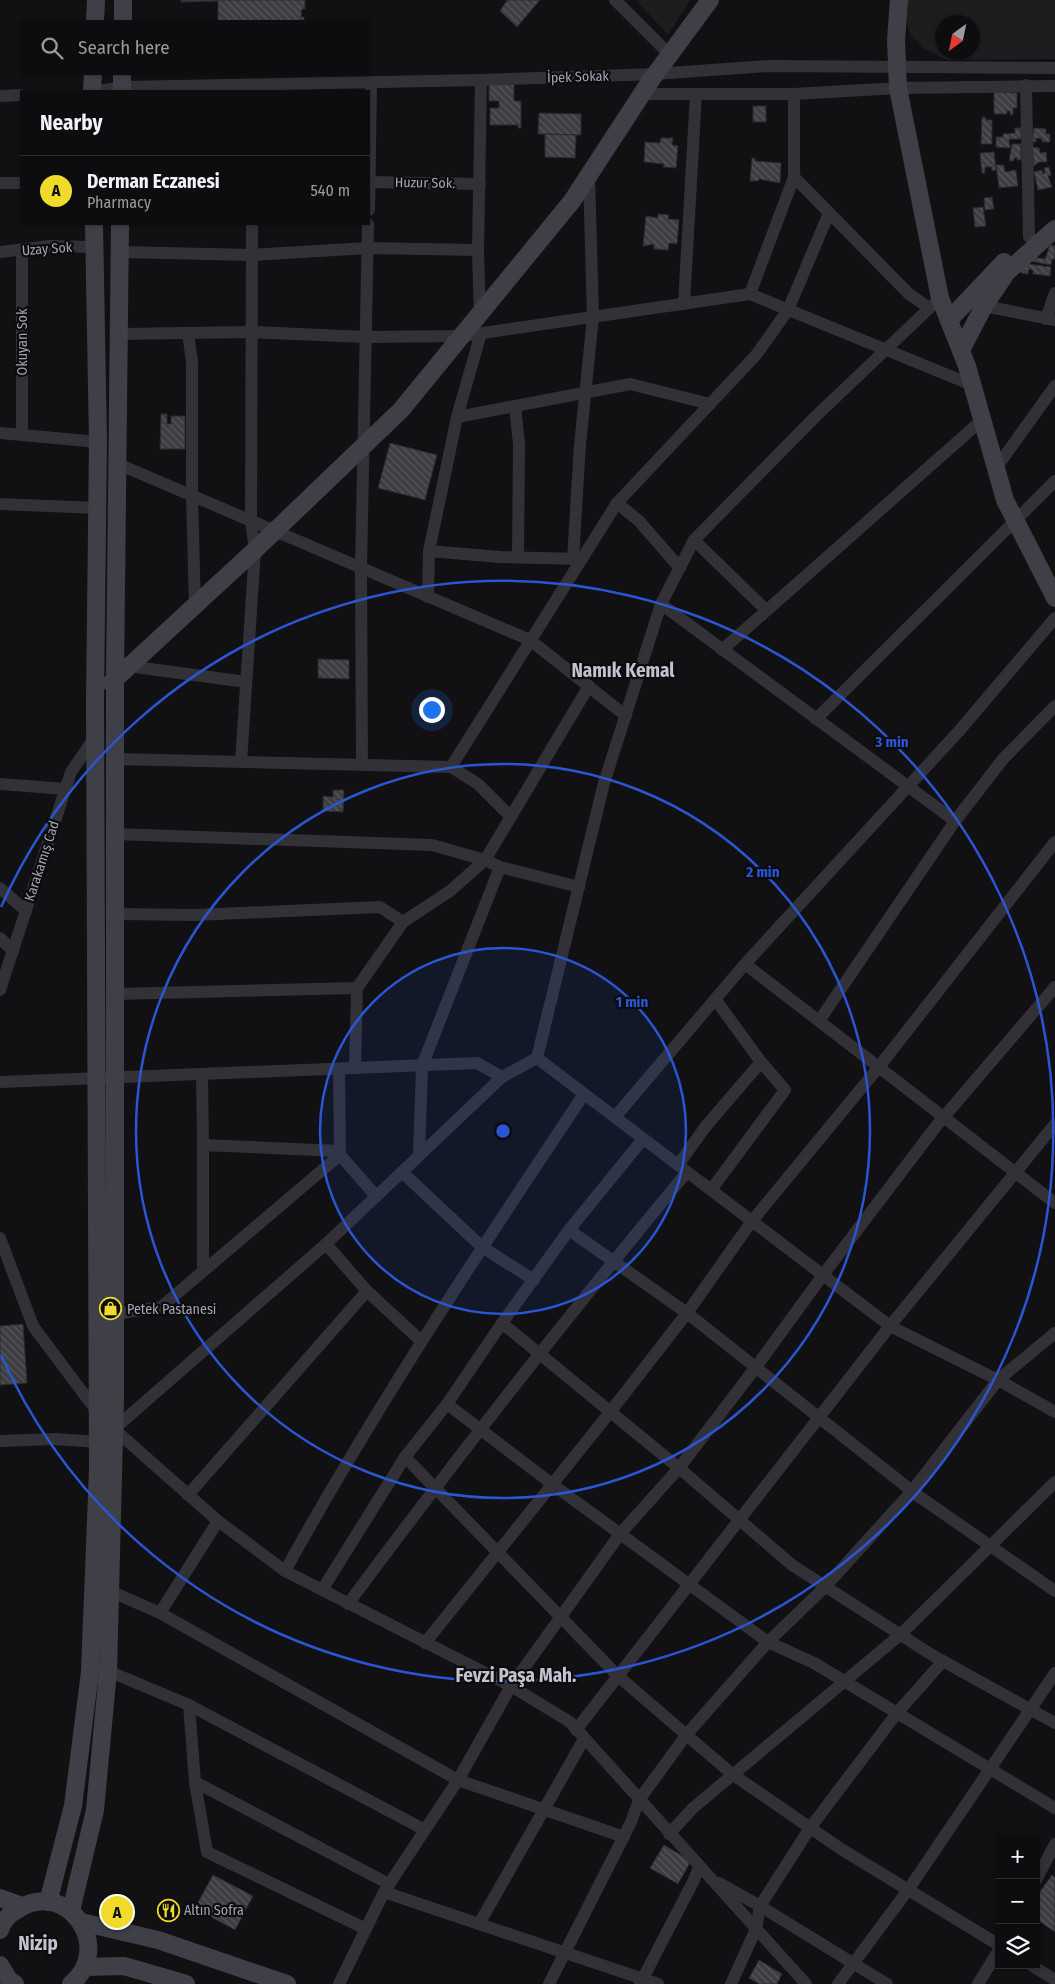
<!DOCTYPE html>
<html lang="en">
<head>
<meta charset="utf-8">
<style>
	body { margin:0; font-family:"Fira Sans Condensed",sans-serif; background:#1b1a1c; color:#f1f3f6 }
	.controls { position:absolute; right:15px; bottom:15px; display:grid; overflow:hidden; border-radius:0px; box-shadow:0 1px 4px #0004 }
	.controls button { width:45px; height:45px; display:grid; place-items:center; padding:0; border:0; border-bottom:1px solid #2d2c2e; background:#0d0c0e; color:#f1f3f6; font:25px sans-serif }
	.compass { position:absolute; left:935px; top:15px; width:45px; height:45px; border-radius:50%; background:#0d0c0e; box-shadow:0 1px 4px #0004; rotate:213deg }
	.you { position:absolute; left:431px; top:709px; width:18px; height:18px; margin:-12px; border:4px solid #fff; border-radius:50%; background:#1a73e8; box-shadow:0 0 0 8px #1a73e833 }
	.badge { display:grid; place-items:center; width:32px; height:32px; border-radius:50%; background:#f1db2a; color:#111; font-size:16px; font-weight:700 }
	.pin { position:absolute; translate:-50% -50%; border:2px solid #fff; box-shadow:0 1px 5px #0006 }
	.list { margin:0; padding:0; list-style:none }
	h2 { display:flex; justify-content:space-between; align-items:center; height:65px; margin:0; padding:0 20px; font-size:21px }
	h2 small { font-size:16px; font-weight:400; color:#9a9b9e }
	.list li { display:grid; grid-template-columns:32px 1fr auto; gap:15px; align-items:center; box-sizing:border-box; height:70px; padding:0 20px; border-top:1px solid #2d2c2e }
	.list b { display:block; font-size:19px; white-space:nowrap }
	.list p { margin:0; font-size:16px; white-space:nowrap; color:#9a9b9e }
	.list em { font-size:16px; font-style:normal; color:#9a9b9e }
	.icon { flex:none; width:28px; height:28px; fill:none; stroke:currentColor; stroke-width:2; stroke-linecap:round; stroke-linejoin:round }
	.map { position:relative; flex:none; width:1055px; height:1984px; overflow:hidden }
	.search { position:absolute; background:#0d0c0e; box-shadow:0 1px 4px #0004; left:20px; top:20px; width:350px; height:55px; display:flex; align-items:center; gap:12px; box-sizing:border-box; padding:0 18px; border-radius:0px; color:#9a9b9e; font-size:19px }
	.panel { position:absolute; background:#0d0c0e; box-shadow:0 1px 4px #0004; left:20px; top:90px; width:350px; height:135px; border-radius:0px }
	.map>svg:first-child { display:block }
	.built { fill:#1d1c1f; fill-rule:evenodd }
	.building { fill:url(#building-back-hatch); stroke:#2b2a2e }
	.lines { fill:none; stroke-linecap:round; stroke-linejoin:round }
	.street { stroke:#323137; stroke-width:12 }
	.secondary { stroke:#3f4047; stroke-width:18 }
	.ring { fill:none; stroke:#2a56d4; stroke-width:2.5 }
	.labels { text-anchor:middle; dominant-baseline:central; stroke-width:4.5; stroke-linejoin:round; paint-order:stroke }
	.street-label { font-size:14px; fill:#a2a3b3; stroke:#0c0b0d }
	.poi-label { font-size:14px; fill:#a2a3b3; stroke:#0c0b0d; text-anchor:start }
	.district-label { font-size:19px; font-weight:bold; fill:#c2c3cf; stroke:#0c0b0d }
	.centre { fill:#2a56d4; stroke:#0c0b0d; stroke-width:2.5 }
	.ring-label { font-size:15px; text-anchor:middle; font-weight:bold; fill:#2a56d4; stroke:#0c0b0d; stroke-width:4.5; stroke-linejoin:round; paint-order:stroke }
</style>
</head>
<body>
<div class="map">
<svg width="1055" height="1984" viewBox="0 0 1055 1984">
	<defs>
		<pattern id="building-back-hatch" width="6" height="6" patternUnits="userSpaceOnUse" patternTransform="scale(1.25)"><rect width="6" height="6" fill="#3d3d42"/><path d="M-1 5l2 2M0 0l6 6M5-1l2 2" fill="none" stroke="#56565b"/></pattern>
	</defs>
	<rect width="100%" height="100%" fill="#111012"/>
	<g class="built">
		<polygon points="636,0 690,0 668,35"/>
		<path d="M906,0H1055V59L947,60L925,49L910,34L904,14ZM942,22H972V52H942Z"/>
	</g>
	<g class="building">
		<polygon points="181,0 218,0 218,1 181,2"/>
		<polygon points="218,0 305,0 305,9 302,9 301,17 304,17 304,21 218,21"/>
		<polygon points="507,0 540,0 517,27 500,11"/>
		<polygon points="514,83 514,101 521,101 521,128 518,128 518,125 490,125 490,108 499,108 499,101 489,101 489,84"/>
		<polygon points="994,92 1017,93 1017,108 1013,108 1013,115 1010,115 1010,111 1007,111 1007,114 994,114"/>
		<rect x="753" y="106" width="13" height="16"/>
		<polygon points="539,113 581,114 581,135 538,134"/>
		<polygon points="982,117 985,117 986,120 992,120 992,144 981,144"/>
		<polygon points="1015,128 1021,128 1021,139 1009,139 1010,148 996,147 996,137 1003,137 1003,134 1015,133"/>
		<polygon points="1034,128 1046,129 1046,134 1050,134 1050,142 1042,142 1042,139 1036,138 1036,142 1032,142"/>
		<polygon points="545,134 576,135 575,158 545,157"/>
		<polygon points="661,138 673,138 672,145 678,146 676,168 663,167 664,164 644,162 645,142 660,143"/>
		<polygon points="1012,144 1021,144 1021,160 1017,160 1017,158 1014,158 1014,161 1009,161"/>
		<polygon points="1032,147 1039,148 1040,153 1046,152 1047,162 1039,162 1034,166"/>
		<polygon points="994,152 996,170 992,171 992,167 985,167 985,173 982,173 980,153"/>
		<polygon points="752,158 755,158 755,161 781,163 780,183 759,179 758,181 750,181"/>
		<polygon points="996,165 1004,165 1005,172 1016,170 1018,186 999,188"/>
		<polygon points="1049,167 1051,175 1048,176 1052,187 1038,190 1034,172 1042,170 1043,174 1045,173 1044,168"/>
		<polygon points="992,197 994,209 985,210 984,198"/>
		<polygon points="983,207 986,226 975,227 973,208"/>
		<polygon points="658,214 669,215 668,219 679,220 677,244 669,243 668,250 654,249 654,244 643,246 646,216 658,218"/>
		<polygon points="1050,245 1055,246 1055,259 1052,259 1051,265 1030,261 1038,254 1037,258 1045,259"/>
		<polygon points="1022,263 1051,267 1050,276 1033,274 1033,270 1029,269 1028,274 1021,273"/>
		<polygon points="161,414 167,414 167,424 171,424 171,416 185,416 185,449 160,449"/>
		<polygon points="390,443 437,455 425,500 378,488"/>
		<polygon points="318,659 349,660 349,679 318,678"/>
		<polygon points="333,790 344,790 343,812 323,811 323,796 333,797"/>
		<polygon points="23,1324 27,1383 0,1385 0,1326"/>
		<polygon points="664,1845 691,1861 678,1884 650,1868"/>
		<polygon points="213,1875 253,1896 235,1930 195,1908"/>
		<polygon points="1052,1875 1055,1877 1055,1932 1036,1919 1036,1897"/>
		<polygon points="759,1960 782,1974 777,1984 759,1984 749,1978"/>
	</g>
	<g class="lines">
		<g class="street">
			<polyline points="615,0 670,55"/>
			<polyline points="1026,85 1029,237"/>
			<polyline points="100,91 122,87 481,80 655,74 769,66 1055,68"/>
			<polyline points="642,94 794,94 898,88 1055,86"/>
			<polyline points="0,96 21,95"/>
			<polyline points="794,177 909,294 929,308"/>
			<polyline points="369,182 480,184"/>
			<polyline points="0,183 21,183"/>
			<polyline points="369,210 371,84"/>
			<polyline points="0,252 50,246 95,247"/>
			<polyline points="120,252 252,255 368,248 478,250"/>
			<polyline points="750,294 794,177 794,94"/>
			<polyline points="684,304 696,94"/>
			<polyline points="984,306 1055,320"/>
			<polyline points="480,315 478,250 481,80"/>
			<polyline points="1046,319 1055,293"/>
			<polyline points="188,333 192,362 192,496 195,606"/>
			<polyline points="119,334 251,332 366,337 462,336 750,294 972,385"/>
			<polyline points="515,406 519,444 518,557"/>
			<polyline points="457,417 630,384 710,404"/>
			<polyline points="0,433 98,442"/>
			<polyline points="22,434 22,250"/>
			<polyline points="118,464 530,640 626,716"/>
			<polyline points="996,468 1055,386"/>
			<polyline points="617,503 639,521 680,568"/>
			<polyline points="0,504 97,508"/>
			<polyline points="694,540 766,610"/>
			<polyline points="429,551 500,557 582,559"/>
			<polyline points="573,559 580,445 593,317 589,175"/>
			<polyline points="428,597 429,551 457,417 481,333"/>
			<polyline points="661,604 955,821"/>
			<polyline points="722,650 982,420"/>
			<polyline points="128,666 246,682"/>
			<polyline points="816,719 1055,481"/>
			<polyline points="115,759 451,767 478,784 511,817"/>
			<polyline points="241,762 255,550 251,522 252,224"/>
			<polyline points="362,765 361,568 368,224"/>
			<polyline points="451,767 617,503 756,355 788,310 829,213"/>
			<polyline points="0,784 66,789"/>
			<polyline points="115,834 432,845 485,860 500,867 579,887"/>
			<polyline points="0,888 26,911"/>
			<polyline points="115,914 195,915 380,907 403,922"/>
			<polyline points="0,938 13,951"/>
			<polyline points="745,964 1055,1203"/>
			<polyline points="0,990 71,772 95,737"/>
			<polyline points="115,994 357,988"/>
			<polyline points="819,1021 955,821 1003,759 1055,706"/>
			<polyline points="537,1058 890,1326 998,1380 1055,1412"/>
			<polyline points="355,1068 357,988 403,922 450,891 485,860 589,686"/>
			<polyline points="339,1069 340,1155 376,1196"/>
			<polyline points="202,1076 203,1145"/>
			<polyline points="0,1082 477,1063 502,1077"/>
			<polyline points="615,1117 745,964 959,731 1055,618"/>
			<polyline points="419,1155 422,1066 500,867"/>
			<polyline points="678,1165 706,1126 761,1062 715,999"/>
			<polyline points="402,1172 482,1247 534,1280"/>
			<polyline points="711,1190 785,1090 761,1062"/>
			<polyline points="569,1230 687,1313 917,1495 1055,1591"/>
			<polyline points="0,1238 33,1326 98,1413 114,1429 218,1521 285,1571 511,1686 570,1722 806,1984"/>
			<polyline points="326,1244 367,1291 421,1341"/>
			<polyline points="203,1271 203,1145 340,1151"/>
			<polyline points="115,1314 161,1307 340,1155"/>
			<polyline points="502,1323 679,1468 792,1565 932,1655 1055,1723"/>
			<polyline points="447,1404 552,1484 768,1642 814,1663 1055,1808"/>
			<polyline points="114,1429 326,1244 502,1077 537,1058 604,783 661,604 694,540 815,417 940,298"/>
			<polyline points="0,1441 55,1439 98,1442"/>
			<polyline points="405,1457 618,1676 732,1774 841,1849 999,1945"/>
			<polyline points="188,1495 367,1291"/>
			<path d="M285,1571C376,1406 480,1250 584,1094"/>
			<polyline points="322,1590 405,1457 447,1404 502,1323 569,1230 643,1139"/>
			<polyline points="110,1591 160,1613 458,1780 624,1837"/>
			<path d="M348,1604C457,1457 570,1313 687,1172"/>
			<polyline points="160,1613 218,1521"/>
			<polyline points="425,1643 611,1411 687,1313 752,1221 878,1068 1055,842"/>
			<polyline points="108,1671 189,1705 425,1830"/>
			<polyline points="189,1705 195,1782 207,1852 366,1929"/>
			<polyline points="576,1730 890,1326 1055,1124"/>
			<polyline points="195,1782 389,1884"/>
			<polyline points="669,1834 693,1808 900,1635 1055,1482"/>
			<polyline points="1036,1880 1055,1844"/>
			<polyline points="719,1883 760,1906 887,1984"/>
			<polyline points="384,1892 658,1984"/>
			<polyline points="479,1924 584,1739"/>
			<polyline points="1031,1965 1055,1980"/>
			<polyline points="339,1984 384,1892 458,1780 511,1686 560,1618 620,1534 679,1468 756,1367 823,1275 937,1125 1055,987"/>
			<polyline points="549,1984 631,1822 639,1800 687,1734 768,1642 825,1587 912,1491 998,1380 1055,1333"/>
			<polyline points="640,1984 694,1880 699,1867"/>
			<polyline points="731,1984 756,1929 760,1906 810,1828 897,1713 943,1661"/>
			<polyline points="838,1984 908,1890 1055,1673"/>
			<polyline points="978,1984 999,1950"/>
		</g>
		<g class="secondary">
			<polyline points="899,0 896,40 898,88 940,298 967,366 1005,500 1055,598"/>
			<polyline points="95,21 96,0"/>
			<polyline points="123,21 123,0"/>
			<polyline points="92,91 93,74"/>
			<polyline points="122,91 122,74"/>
			<polyline points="949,320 1004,262"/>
			<polyline points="961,350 984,306 1007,272 1055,229"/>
			<polyline points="111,683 255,550 401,410 572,201 651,80 710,0"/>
			<polyline points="0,1898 22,1906"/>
			<polyline points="48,1902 73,1806 90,1672 98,1469 95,701 98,442 94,224"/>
			<polyline points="71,1911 95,1810 108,1671 115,1398 115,678 120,224"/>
			<polyline points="81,1922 158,1940 287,1984"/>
			<path d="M0,1930C3,1921 9,1914 17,1910C65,1877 116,1946 71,1984"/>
			<polyline points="0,1965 9,1980 15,1984"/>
			<polyline points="85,1967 124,1966 186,1984"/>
		</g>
	</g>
	<circle cx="503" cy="1131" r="183" fill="#2a56d4" fill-opacity=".12"/>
	<g class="ring">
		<circle cx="503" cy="1131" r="183"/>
		<circle cx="503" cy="1131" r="367"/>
		<path d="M1 907A550 550 0 1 1 1 1355"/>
	</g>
	<defs>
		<symbol id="shop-ring" viewBox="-11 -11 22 22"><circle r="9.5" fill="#0c0b0d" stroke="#f1db2a" stroke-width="1.5"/><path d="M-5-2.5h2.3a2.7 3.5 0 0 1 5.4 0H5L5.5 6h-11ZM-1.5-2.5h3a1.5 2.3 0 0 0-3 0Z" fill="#f1db2a"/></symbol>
		<symbol id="restaurant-ring" viewBox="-11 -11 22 22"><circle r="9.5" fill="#0c0b0d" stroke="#f1db2a" stroke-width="1.5"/><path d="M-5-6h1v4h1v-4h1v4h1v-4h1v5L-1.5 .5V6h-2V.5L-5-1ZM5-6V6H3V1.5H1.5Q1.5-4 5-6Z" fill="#f1db2a"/></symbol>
	</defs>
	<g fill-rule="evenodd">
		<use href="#shop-ring" x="98" y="1296" width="25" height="25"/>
		<use href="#restaurant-ring" x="156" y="1898" width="25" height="25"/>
	</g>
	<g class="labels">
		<g class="street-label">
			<text transform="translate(578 77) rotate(-2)">İpek Sokak</text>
			<text transform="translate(425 183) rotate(1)">Huzur Sok.</text>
			<text transform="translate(47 249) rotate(-4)">Uzay Sok</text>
			<text transform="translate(22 342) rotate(-90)">Okuyan Sok</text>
			<text transform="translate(42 861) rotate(-72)">Karakamış Cad</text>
		</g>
		<g class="poi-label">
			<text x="127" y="1309">Petek Pastanesi</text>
			<text x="184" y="1910">Altın Sofra</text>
		</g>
		<g class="district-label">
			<text x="623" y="670">Namık Kemal</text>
			<text x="516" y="1675">Fevzi Paşa Mah.</text>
			<text x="38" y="1943">Nizip</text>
		</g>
	</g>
	<circle cx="503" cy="1131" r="8" class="centre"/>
	<g class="ring-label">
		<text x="892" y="747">3 min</text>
		<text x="763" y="877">2 min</text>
		<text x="632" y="1007">1 min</text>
	</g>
</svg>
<div class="controls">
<button>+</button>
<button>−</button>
<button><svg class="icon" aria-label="layers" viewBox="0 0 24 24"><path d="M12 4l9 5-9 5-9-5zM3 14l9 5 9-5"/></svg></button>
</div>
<svg class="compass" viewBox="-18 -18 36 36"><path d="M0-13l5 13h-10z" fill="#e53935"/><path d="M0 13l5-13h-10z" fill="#9a9b9e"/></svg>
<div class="you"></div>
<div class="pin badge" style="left:117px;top:1912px">A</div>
<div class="search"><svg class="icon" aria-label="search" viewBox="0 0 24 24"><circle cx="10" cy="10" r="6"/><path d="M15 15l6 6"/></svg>Search here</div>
<section class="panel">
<h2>Nearby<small></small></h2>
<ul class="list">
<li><span class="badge">A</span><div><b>Derman Eczanesi</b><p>Pharmacy</p></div><em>540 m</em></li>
</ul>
</section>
</div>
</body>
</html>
